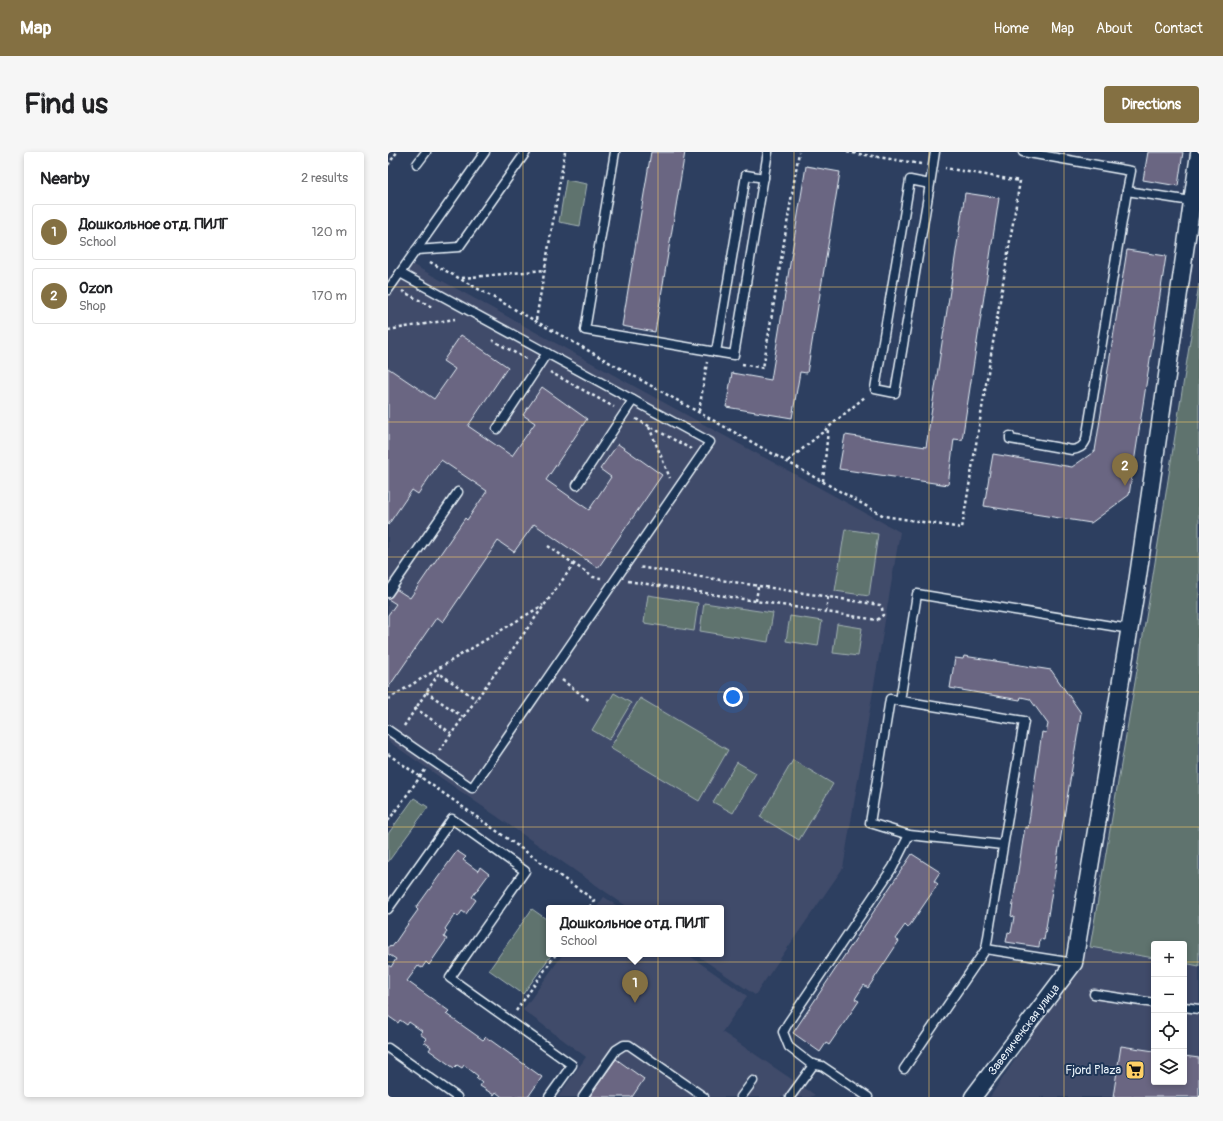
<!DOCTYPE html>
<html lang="en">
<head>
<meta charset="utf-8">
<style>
	body { margin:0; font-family:Pangolin,sans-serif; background:#f6f6f6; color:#202124 }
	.controls { position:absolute; right:12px; bottom:12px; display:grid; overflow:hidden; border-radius:4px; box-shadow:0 2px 6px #0003 }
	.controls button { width:36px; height:36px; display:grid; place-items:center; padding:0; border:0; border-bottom:1px solid #e0e0e0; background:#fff; color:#202124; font:20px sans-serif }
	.you { position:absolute; left:345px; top:545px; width:14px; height:14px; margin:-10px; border:3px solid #fff; border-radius:50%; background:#1a73e8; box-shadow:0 0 0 6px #1a73e833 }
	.badge { display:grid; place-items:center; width:26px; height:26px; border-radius:50%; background:#847042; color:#fff; font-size:13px; font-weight:700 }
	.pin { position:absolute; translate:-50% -33px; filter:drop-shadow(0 1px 2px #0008) }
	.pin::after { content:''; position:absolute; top:21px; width:14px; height:12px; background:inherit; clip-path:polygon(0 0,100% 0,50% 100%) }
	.popup { position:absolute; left:158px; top:753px; width:178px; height:52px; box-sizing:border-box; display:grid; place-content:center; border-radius:4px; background:#fff; filter:drop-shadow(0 1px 3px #0005); font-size:13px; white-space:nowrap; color:#757577 }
	.popup b { font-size:15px; color:#202124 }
	.popup::after { content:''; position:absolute; left:50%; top:100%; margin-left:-8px; border:8px solid transparent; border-top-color:#fff }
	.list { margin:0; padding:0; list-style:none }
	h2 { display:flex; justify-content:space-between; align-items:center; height:52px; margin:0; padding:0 16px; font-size:17px }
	h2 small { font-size:13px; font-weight:400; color:#757577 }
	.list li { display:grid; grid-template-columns:26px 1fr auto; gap:12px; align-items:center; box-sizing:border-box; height:56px; margin:0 8px 8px; padding:0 8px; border:1px solid #e0e0e0; border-radius:4px }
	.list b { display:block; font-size:15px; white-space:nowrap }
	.list p { margin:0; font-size:13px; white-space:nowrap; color:#757577 }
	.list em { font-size:13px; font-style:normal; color:#757577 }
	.icon { flex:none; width:22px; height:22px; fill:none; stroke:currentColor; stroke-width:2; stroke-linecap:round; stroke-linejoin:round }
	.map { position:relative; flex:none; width:811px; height:945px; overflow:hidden; border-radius:4px }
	header { display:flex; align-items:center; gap:24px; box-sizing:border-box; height:56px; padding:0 20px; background:#847042; color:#fff }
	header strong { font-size:19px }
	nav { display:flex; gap:22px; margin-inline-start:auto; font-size:14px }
	.intro { display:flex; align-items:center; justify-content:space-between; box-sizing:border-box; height:96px; padding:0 24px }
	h1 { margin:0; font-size:28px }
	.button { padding:10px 18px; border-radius:4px; background:#847042; color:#fff; font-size:14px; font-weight:700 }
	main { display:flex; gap:24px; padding:0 24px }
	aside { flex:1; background:#fff; border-radius:4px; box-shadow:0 2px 6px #0003 }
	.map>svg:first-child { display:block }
	.built { fill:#404b6a }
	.green { fill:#5e736e; stroke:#a3b2b3 }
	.building { fill:#6b6682; stroke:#e8f1f8 }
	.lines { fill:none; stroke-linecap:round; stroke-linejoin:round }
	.lane-casing { stroke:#e8f1f8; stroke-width:11 }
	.street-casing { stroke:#e8f1f8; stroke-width:19 }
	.path { stroke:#e8f1f8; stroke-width:2.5; stroke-dasharray:3 3; stroke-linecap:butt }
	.lane { stroke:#1d3557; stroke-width:8 }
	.street { stroke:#1d3557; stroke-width:16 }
	.grid { fill:none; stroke:#ffd166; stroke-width:1; stroke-opacity:0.55 }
	.labels { text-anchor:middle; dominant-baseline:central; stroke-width:4; stroke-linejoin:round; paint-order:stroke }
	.street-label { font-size:12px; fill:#e8f1f8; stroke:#1d3557 }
	.poi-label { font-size:12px; fill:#e8f1f8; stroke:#1d3557; text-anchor:end }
</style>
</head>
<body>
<header>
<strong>Map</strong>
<nav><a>Home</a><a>Map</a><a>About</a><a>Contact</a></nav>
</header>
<div class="intro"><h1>Find us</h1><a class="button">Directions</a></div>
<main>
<aside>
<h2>Nearby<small>2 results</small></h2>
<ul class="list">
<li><span class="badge">1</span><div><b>Дошкольное отд. ПИЛГ</b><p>School</p></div><em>120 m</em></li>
<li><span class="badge">2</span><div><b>Ozon</b><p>Shop</p></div><em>170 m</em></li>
</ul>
</aside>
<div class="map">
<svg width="811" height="945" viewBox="0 0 811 945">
	<rect width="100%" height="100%" fill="#2d3f60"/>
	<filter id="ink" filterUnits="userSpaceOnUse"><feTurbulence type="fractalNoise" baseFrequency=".025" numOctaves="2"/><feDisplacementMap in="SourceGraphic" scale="8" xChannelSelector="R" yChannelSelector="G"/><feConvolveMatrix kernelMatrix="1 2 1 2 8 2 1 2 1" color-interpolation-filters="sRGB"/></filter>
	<g filter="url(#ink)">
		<g class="built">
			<polygon points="16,108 512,380 455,716 367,843 307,802 333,802 333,756 241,756 0,589 0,131"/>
			<polygon points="216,745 232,756 208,756"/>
			<polygon points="702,795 766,806 766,930 796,930 796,811 811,814 811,945 602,945"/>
			<polygon points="175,802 299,802 359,844 334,880 427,943 422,945 170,945 198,905 135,858"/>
		</g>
		<g class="green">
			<polygon points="178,28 199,32 192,74 171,70"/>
			<polygon points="811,132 811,814 796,811 796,792 766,792 766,806 702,795 762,442"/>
			<polygon points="457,377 490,382 481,444 447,439"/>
			<polygon points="260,443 310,451 306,479 256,471"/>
			<polygon points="316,451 385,461 380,490 312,479"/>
			<polygon points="402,464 434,469 430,494 398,489"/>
			<polygon points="449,472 474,476 470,504 445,501"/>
			<polygon points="226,541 243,551 221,588 204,578"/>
			<polygon points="252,546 340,598 311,649 222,596"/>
			<polygon points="405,608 445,632 411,688 372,665"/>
			<polygon points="349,610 368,621 345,661 325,650"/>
			<polygon points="26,646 40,655 0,710 0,682"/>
			<polygon points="144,757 161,769 161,802 164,802 135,842 101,818"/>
		</g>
		<g class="building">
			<polygon points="263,0 297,0 267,180 234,174"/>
			<polygon points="760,0 795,0 790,34 755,28"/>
			<polygon points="418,14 452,20 419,221 412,220 404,266 338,255 344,221 383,228"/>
			<polygon points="577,41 611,46 574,288 566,287 560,333 451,317 457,283 538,295"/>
			<polygon points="739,98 778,104 741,343 703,371 596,354 605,302 684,315 707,299"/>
			<polygon points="73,183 120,215 80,274 124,304 147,271 135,263 154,235 199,267 158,328 201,358 223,325 212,317 230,292 274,323 210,416 146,372 126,400 110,389 55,470 49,465 0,536 0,463 8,452 0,447 0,432 22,446 77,366 79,368 99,339 53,308 30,342 24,338 0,373 0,216 46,247 67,217 55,209"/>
			<polygon points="576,504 663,518 693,561 656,788 652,787 651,795 618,790 620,780 623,781 626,765 623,764 637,675 640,676 654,580 658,581 660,572 642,547 633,545 632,548 562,536 567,506 575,507"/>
			<polygon points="69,699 78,705 75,708 90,719 92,715 101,722 84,745 88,748 78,762 74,759 70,765 67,762 57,777 59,779 56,785 59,787 41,813 38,810 34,816 30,814 19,829 61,859 58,862 95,888 98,885 154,925 140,945 114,945 108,940 106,943 92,934 94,931 88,926 90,924 76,913 74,916 69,913 66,916 41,898 43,895 36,890 39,887 32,882 34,879 21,870 19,873 12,868 10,871 0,864 0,813 3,815 8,807 0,802 0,796 2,793 4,795 17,776 30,758 28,756"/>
			<polygon points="524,702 552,720 546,729 550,732 520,776 517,773 507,787 511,789 480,836 476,833 467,847 471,849 441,893 438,891 432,900 405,881"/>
			<polygon points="733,894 766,899 766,930 796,930 796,904 811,906 811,945 725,945"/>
			<polygon points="228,907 256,927 244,945 201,945"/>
		</g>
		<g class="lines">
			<defs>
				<g id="lane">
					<polyline points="227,0 197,178 346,203 380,0"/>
					<polyline points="635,0 743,19 739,39 803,49"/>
					<polyline points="29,12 38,0"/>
					<polyline points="542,32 522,28 487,237 507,241 542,32 547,0"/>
					<polyline points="28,98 71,95 138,0"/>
					<polyline points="0,138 97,0"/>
					<polyline points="328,200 358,23 376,26"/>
					<polyline points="109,277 159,201"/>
					<path d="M622,284V287L684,298C691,297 695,295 698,288L739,39"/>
					<polyline points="189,333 245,248"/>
					<polyline points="0,441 70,340"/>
					<polyline points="512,549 529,442 742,477"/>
					<polyline points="0,578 84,636 322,290 12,121"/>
					<polyline points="615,693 521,683 482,671 502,547 636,569 598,797 686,811"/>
					<polyline points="0,757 64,667 137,719 62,826 184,913 161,945"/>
					<polyline points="706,842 766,851"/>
					<polyline points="796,855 811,857"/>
					<polyline points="0,896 69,945"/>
					<polyline points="516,917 598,797"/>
					<polyline points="195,945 228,898 236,893 241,893 316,945"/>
					<polyline points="353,945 365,929"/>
					<polyline points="402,945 426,912"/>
					<polyline points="480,945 434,914 423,912 401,895 395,880 400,871 505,715 521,683"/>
				</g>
				<polyline id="street" points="585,945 686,811 748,438 811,2"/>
			</defs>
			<use href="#lane" class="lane-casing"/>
			<use href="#street" class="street-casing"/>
			<g class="path">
				<polyline points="459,0 533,12"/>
				<polyline points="0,13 9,0"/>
				<polyline points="42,110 496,364 574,376 632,29 557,16"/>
				<polyline points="74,126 157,118"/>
				<polyline points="14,139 44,155"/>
				<polyline points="148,168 177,0"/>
				<polyline points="0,178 67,167"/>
				<polyline points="104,188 140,208"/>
				<polyline points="354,212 375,216 411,0"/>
				<polyline points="162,220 226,255"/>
				<polyline points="311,259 319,210"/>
				<polyline points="248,267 303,297"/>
				<polyline points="261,275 282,326"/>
				<polyline points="400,309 478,244"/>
				<polyline points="435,329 440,278"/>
				<polyline points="160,394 205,425 213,426"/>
				<polyline points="240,429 489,468 495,463 494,456 492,453 250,415"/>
				<polyline points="368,449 370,435"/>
				<polyline points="438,460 440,445"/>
				<polyline points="174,528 202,549"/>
				<polyline points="38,540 75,565"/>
				<polyline points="0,547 155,453"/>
				<polyline points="27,556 63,581"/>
				<polyline points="16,574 51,521 88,547"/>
				<polyline points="51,599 186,412"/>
				<polyline points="0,602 206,748 201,756"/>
				<polyline points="0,669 37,618"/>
				<polyline points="128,859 168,802"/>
			</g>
			<use href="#lane" class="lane"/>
			<use href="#street" class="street"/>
		</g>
	</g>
	<path class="grid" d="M135,0V945M270,0V945M406,0V945M541,0V945M676,0V945M0,135H811M0,270H811M0,405H811M0,540H811M0,675H811M0,810H766M796,810H811"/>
	<defs>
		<symbol id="supermarket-square" viewBox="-11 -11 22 22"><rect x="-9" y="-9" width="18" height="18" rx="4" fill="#ffd166" stroke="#1d3557"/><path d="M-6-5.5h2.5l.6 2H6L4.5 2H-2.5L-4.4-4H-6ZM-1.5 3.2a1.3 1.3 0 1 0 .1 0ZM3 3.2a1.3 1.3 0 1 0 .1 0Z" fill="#111"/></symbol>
	</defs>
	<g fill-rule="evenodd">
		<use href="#supermarket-square" x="736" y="907" width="22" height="22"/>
	</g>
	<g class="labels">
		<g class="street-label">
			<text transform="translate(636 878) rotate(-53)">Завеличенская улица</text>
		</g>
		<g class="poi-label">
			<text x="733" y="918">Fjord Plaza</text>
		</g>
	</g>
</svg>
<div class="controls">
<button>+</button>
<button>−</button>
<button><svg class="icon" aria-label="locate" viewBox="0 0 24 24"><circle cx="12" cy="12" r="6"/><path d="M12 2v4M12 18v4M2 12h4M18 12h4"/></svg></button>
<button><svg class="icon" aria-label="layers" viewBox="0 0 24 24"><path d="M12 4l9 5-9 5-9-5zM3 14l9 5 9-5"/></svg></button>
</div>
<div class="you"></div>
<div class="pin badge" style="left:247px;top:851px">1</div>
<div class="popup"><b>Дошкольное отд. ПИЛГ</b>School</div>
<div class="pin badge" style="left:737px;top:334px">2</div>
</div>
</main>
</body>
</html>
